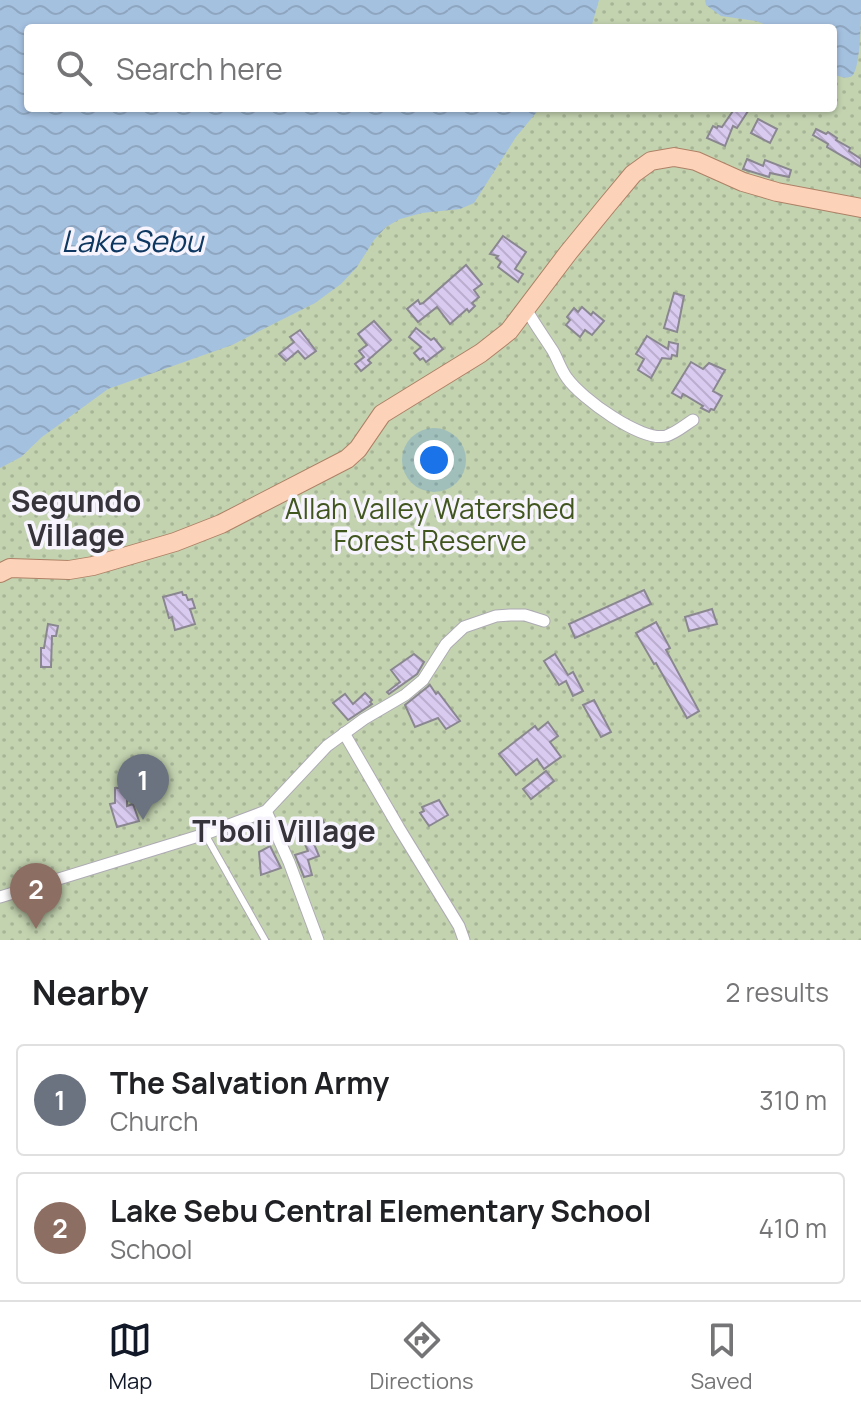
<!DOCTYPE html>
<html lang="en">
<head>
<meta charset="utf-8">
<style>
	body { margin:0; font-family:Manrope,sans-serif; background:#f6f6f6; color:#202124 }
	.you { position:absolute; left:434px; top:460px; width:28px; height:28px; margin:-20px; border:6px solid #fff; border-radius:50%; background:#1a73e8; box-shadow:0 0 0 12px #1a73e833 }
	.badge { display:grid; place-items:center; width:52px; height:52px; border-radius:50%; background:#111827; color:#fff; font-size:26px; font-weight:700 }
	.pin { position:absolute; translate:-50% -66px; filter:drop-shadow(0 2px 4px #0008) }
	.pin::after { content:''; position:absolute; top:42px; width:28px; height:24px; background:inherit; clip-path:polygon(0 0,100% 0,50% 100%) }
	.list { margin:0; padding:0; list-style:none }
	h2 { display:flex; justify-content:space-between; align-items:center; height:104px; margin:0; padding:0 32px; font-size:34px }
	h2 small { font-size:26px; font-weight:400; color:#757577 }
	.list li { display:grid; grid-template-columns:52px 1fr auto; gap:24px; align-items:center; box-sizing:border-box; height:112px; margin:0 16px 16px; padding:0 16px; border:2px solid #e0e0e0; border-radius:8px }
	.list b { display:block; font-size:30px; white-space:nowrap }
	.list p { margin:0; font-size:26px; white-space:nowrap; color:#757577 }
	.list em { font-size:26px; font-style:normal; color:#757577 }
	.icon { flex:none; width:44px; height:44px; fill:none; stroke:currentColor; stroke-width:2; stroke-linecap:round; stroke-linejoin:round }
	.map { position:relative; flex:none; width:861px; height:940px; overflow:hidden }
	.search { position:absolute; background:#fff; box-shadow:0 2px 6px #0004; left:24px; right:24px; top:24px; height:88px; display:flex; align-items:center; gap:20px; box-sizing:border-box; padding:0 28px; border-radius:8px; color:#757577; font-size:30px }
	.sheet { height:360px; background:#fff }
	nav { display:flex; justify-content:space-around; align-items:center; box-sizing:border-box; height:112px; border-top:2px solid #e0e0e0; background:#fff; font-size:22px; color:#757577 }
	nav a { display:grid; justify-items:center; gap:4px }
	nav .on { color:#111827 }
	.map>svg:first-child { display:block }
	.park { fill:url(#park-dots); fill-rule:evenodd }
	.water { fill:url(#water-waves) }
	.building { fill:url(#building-back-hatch); stroke:#8a8790; stroke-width:2 }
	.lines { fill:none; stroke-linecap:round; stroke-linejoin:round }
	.service-casing { stroke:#aeabb4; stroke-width:8 }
	.minor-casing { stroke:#aeabb4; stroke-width:13 }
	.primary-casing { stroke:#ae8166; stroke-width:20 }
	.service { stroke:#fff; stroke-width:6 }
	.minor { stroke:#fff; stroke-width:11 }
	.primary { stroke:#fcd3b9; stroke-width:18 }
	.labels { text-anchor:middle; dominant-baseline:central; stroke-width:7; stroke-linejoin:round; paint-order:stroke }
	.park-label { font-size:28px; fill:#41561f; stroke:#f7f4fd }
	.water-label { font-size:30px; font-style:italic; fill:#0e3861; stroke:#f7f4fd }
	.neighbourhood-label { font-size:30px; font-weight:bold; fill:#36333a; stroke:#f7f4fd }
</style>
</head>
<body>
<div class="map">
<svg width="861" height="940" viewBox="0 0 861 940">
	<defs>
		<pattern id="park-dots" width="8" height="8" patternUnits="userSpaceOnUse" patternTransform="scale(2)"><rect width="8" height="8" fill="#c3d3b0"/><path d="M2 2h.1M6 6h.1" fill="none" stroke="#a7b597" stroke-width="1.8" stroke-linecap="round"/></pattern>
		<pattern id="water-waves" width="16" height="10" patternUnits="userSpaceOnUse" patternTransform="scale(2)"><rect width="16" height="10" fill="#a5c1e0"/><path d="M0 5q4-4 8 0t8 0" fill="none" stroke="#8ea6c0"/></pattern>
		<pattern id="building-back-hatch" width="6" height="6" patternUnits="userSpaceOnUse" patternTransform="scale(2)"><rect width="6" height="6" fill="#d9caf0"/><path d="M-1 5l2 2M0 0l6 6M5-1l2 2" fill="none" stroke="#baadce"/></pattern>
	</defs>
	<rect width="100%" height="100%" fill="#eae7f0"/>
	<path class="park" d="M0,0H861V940H0ZM28,28H833V108H28Z"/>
	<g class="water">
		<polygon points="0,0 599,0 591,28 28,28 28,108 540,108 516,137 474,203 460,209 422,213 400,219 386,227 374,240 357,267 341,284 315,303 232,345 108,389 42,437 21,457 0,468"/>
		<path d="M705,0H861C861,16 861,68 852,76C845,80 839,76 833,74V28H774L756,21L721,16L706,5Z"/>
	</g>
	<g class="building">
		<polygon points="735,108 750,108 737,128 733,126 725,146 707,138 713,126 717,128 718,126 722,127"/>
		<polygon points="758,119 777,129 770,143 751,133"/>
		<polygon points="816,129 826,134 828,132 837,138 836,140 850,148 849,151 861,159 861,167 827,147 828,144 813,135"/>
		<polygon points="747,159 763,166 765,160 791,170 789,177 770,173 769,177 743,169"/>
		<polygon points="503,236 526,252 515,269 523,274 518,282 498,267 501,262 496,258 498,256 490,254"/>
		<polygon points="466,265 482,284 474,290 479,297 472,303 475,306 469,312 467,309 450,324 437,307 418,322 407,309 418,300 420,304 423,303"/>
		<polygon points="674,293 684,296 677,332 664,328"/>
		<polygon points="582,307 591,315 593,312 604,321 592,335 585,330 580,337 566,325 570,320 567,317 574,308 578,312"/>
		<polygon points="374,321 391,340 368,360 371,363 361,371 355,364 364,357 359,351 367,345 358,334"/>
		<polygon points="416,328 431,340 434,338 443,349 426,362 423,358 420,360 414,353 421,347 409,337"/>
		<polygon points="300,330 316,351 305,359 298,351 286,361 279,354 294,342 290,337"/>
		<polygon points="647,336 668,349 669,342 678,344 677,356 672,355 671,359 662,358 651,378 638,370 644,359 636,354"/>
		<polygon points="691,362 703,369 709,363 725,370 713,391 722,396 714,410 711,409 709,412 701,408 703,406 683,394 681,398 672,393"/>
		<polygon points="644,590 651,604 575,638 569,624"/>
		<polygon points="182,592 183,595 186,595 188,600 192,599 195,608 190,609 195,624 175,630 172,617 169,618 163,597"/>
		<polygon points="712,609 717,624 689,631 685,617"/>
		<polygon points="656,622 670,648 666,650 699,711 687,718 656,663 654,664 636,633"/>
		<polygon points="48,624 58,626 56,636 52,636 51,667 41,667 41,648 44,648"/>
		<polygon points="414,654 424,662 417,674 389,694 387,692 400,682 391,670"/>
		<polygon points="555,654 568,675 573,672 583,691 573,696 566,681 559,685 544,661"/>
		<polygon points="430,685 436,694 438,692 460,721 446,729 438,718 415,727 405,705"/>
		<polygon points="365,693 372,700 370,702 372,704 348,720 333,703 345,694 353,704"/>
		<polygon points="594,700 611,732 601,737 583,705"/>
		<polygon points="548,722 558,736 550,742 561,757 544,769 537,759 516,775 499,754 535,726 538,730"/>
		<polygon points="546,771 554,781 531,799 523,789"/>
		<polygon points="115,788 127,788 127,806 133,804 139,821 117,827 110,804 115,803"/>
		<polygon points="439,800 448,815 429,826 420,813 424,811 422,807"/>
		<polygon points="322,819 331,835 314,844 319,856 308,860 312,875 304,877 295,855 308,851 302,838 317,837 312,824"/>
		<polygon points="270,846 281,868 261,875 259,852"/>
	</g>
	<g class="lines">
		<defs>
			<polyline id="service" points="205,834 265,940"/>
			<g id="minor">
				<path d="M526,309C534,323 544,337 553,351C558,360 561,370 567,378C581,398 641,442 666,436C676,433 685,425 693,420"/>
				<polyline points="344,733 399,828 459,926 464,940"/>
				<polyline points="266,811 289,862 318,940"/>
				<polyline points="0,897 205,834 266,811 327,746 364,719 405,695 423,680 446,644 464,627 496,616 510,615 525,615 544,621"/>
			</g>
			<polyline id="primary" points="0,573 10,568 69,570 93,566 175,542 221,524 347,459 358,449 382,414 481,353 509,331 568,253 608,204 633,174 651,161 674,157 696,161 743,182 777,192 861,208"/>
		</defs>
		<use href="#service" class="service-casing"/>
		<use href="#minor" class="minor-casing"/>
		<use href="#primary" class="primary-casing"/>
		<use href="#service" class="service"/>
		<use href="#minor" class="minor"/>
		<use href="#primary" class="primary"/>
	</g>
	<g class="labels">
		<g class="park-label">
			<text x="430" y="508">Allah Valley Watershed<tspan x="430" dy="32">Forest Reserve</tspan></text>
		</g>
		<g class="water-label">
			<text x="132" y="240">Lake Sebu</text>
		</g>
		<g class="neighbourhood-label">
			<text x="76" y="500">Segundo<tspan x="76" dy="34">Village</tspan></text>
			<text x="284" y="830">T'boli Village</text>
		</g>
	</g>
</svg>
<div class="you"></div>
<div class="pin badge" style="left:143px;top:820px;background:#6b7280">1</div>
<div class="pin badge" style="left:36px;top:929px;background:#8d6e63">2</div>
<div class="search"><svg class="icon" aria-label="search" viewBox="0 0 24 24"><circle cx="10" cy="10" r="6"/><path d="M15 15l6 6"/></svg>Search here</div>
</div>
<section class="sheet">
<h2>Nearby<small>2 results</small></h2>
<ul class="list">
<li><span class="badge" style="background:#6b7280">1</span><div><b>The Salvation Army</b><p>Church</p></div><em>310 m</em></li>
<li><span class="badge" style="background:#8d6e63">2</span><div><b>Lake Sebu Central Elementary School</b><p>School</p></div><em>410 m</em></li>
</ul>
</section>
<nav>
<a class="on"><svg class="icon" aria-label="map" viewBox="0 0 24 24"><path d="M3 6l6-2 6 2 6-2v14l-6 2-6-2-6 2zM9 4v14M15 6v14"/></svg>Map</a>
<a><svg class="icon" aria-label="directions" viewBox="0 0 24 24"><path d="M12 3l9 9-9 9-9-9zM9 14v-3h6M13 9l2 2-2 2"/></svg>Directions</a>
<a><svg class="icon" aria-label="saved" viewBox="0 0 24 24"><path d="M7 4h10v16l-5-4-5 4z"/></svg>Saved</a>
</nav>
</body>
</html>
